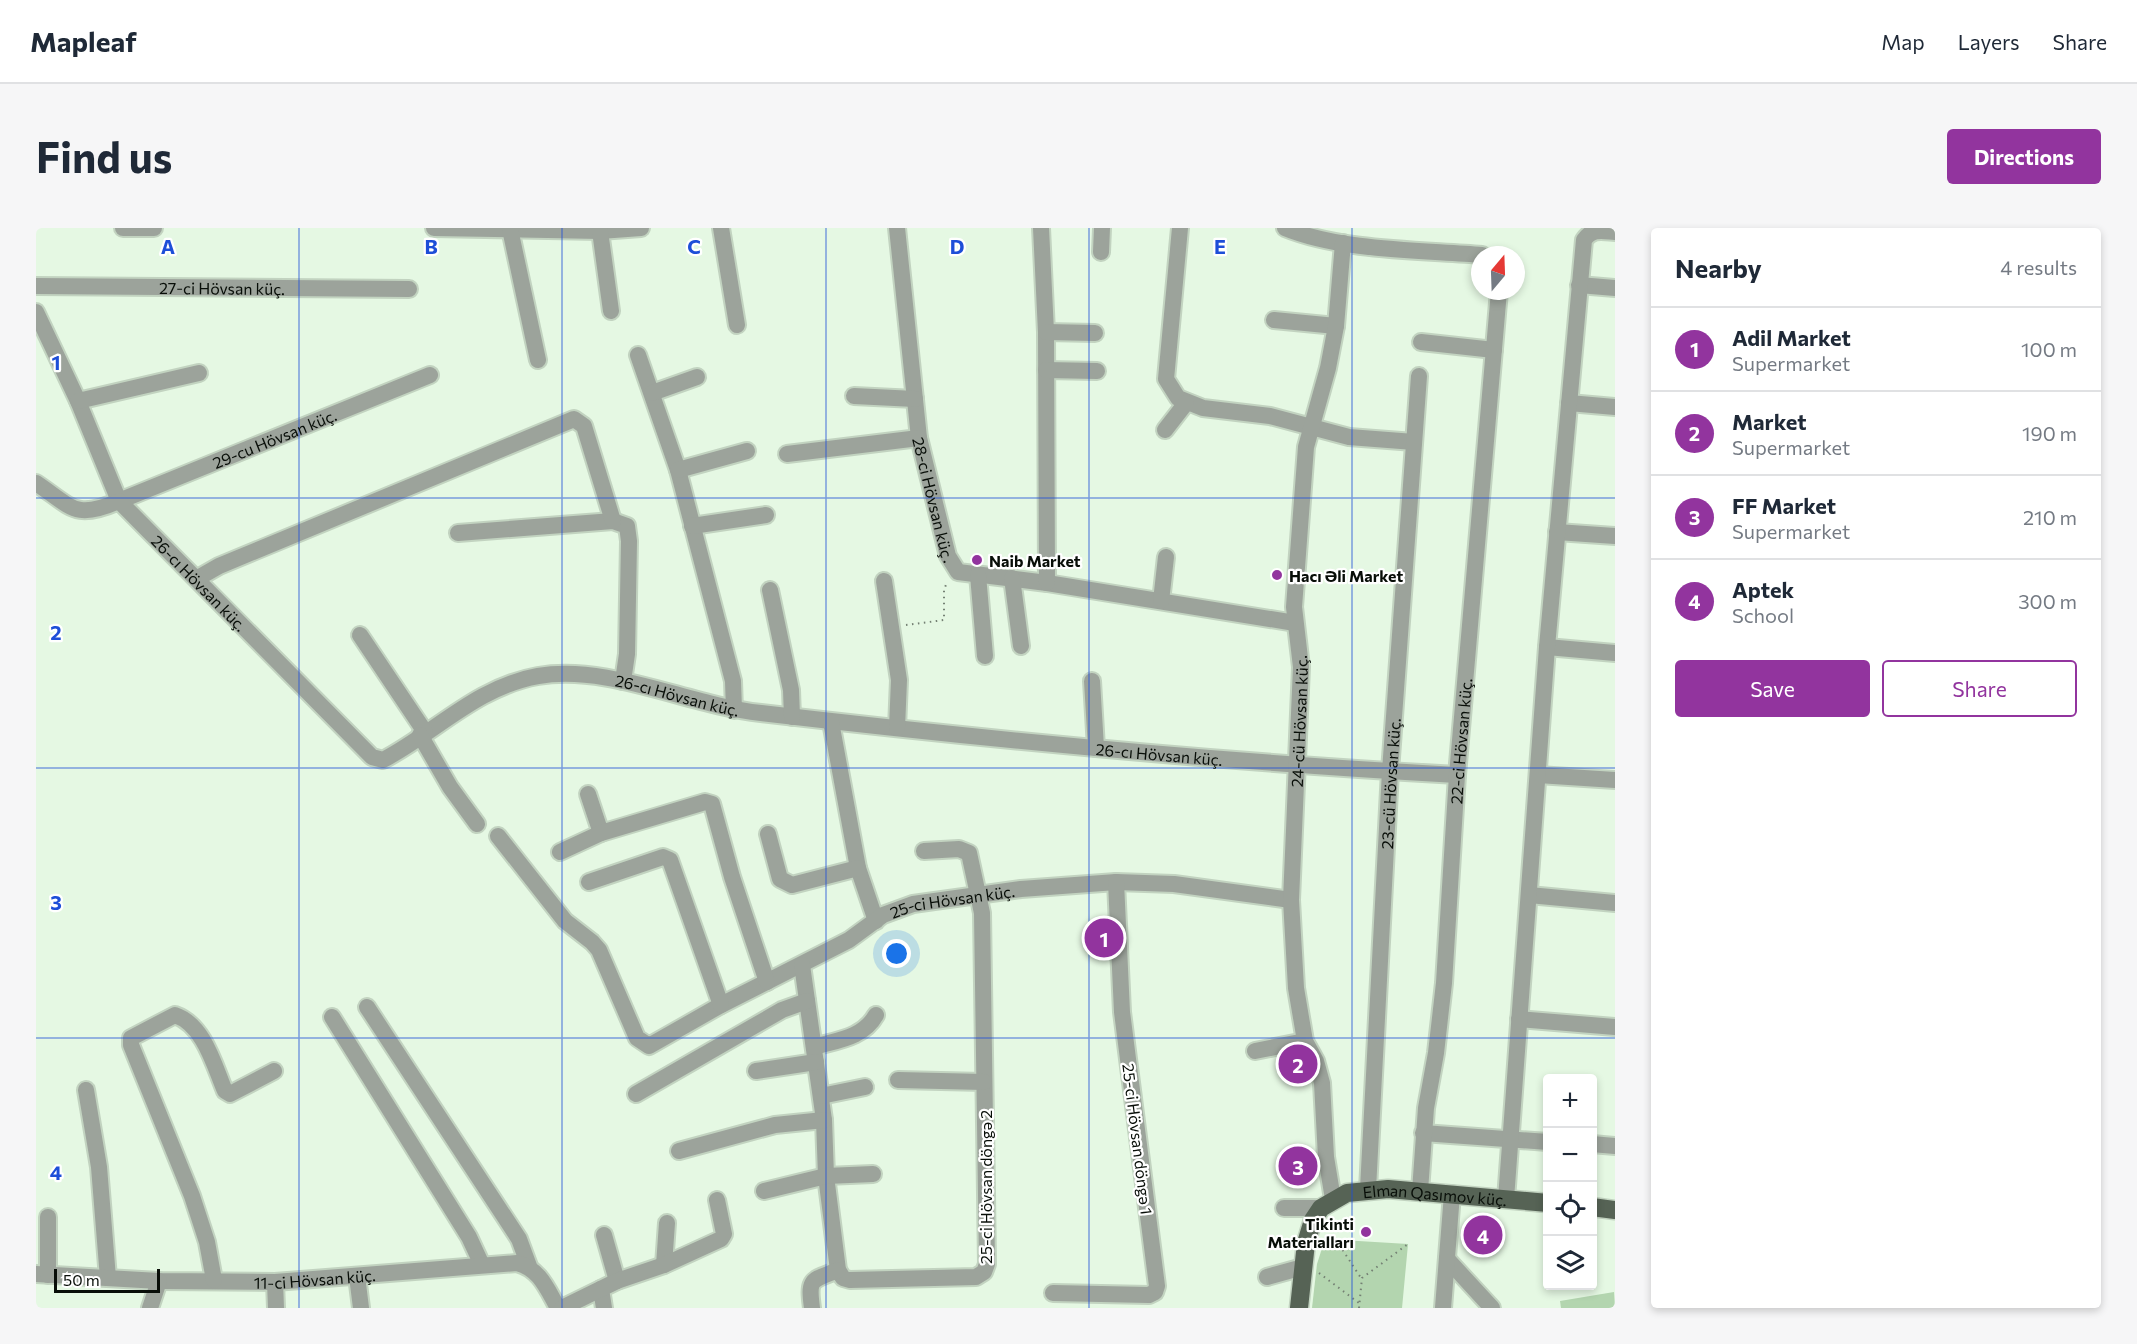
<!DOCTYPE html>
<html lang="en">
<head>
<meta charset="utf-8">
<style>
	body { margin:0; font-family:Commissioner,sans-serif; background:#f6f6f7; color:#1f2937 }
	.controls { position:absolute; right:18px; bottom:18px; display:grid; overflow:hidden; border-radius:6px; box-shadow:0 3px 9px #0003 }
	.controls button { width:54px; height:54px; display:grid; place-items:center; padding:0; border:0; border-bottom:2px solid #e0e1e3; background:#fff; color:#1f2937; font:30px sans-serif }
	.compass { position:absolute; left:1435px; top:18px; width:54px; height:54px; border-radius:50%; background:#fff; box-shadow:0 3px 9px #0003; rotate:19deg }
	.scale { position:absolute; left:18px; bottom:15px; width:106px; box-sizing:border-box; padding-left:6px; border:3px solid #080e08; border-top:0; font-size:16px; line-height:21px; white-space:nowrap; color:#080e08; -webkit-text-stroke:4px #fff; paint-order:stroke }
	.you { position:absolute; left:861px; top:726px; width:21px; height:21px; margin:-15px; border:4px solid #fff; border-radius:50%; background:#1a73e8; box-shadow:0 0 0 9px #1a73e833 }
	.badge { display:grid; place-items:center; width:39px; height:39px; border-radius:50%; background:#92349e; color:#fff; font-size:20px; font-weight:700 }
	.pin { position:absolute; translate:-50% -50%; border:3px solid #fff; box-shadow:0 2px 6px #0006 }
	.list { margin:0; padding:0; list-style:none }
	h2 { display:flex; justify-content:space-between; align-items:center; height:78px; margin:0; padding:0 24px; font-size:26px }
	h2 small { font-size:20px; font-weight:400; color:#747a83 }
	.list li { display:grid; grid-template-columns:39px 1fr auto; gap:18px; align-items:center; box-sizing:border-box; height:84px; padding:0 24px; border-top:2px solid #e0e1e3 }
	.list b { display:block; font-size:22px; white-space:nowrap }
	.list p { margin:0; font-size:20px; white-space:nowrap; color:#747a83 }
	.list em { font-size:20px; font-style:normal; color:#747a83 }
	.actions { display:flex; gap:12px; padding:18px 24px }
	.actions a { flex:1; padding:14px 0; border:2px solid #92349e; border-radius:6px; text-align:center; font-size:21px; color:#92349e }
	.actions .main { background:#92349e; color:#fff }
	.icon { flex:none; width:33px; height:33px; fill:none; stroke:currentColor; stroke-width:2; stroke-linecap:round; stroke-linejoin:round }
	.map { position:relative; flex:none; width:1579px; height:1080px; overflow:hidden; border-radius:6px }
	header { display:flex; align-items:center; gap:36px; box-sizing:border-box; height:84px; padding:0 30px; background:#fff; border-bottom:2px solid #e0e1e3 }
	header strong { font-size:28px }
	nav { display:flex; gap:33px; margin-inline-start:auto; font-size:21px }
	.intro { display:flex; align-items:center; justify-content:space-between; box-sizing:border-box; height:144px; padding:0 36px }
	h1 { margin:0; font-size:42px }
	.button { padding:15px 27px; border-radius:6px; background:#92349e; color:#fff; font-size:21px; font-weight:700 }
	main { display:flex; gap:36px; padding:0 36px }
	aside { flex:1; background:#fff; border-radius:6px; box-shadow:0 3px 9px #0003 }
	.map>svg:first-child { display:block }
	.green { fill:#b3d5af }
	.lines { fill:none; stroke-linecap:round; stroke-linejoin:round }
	.minor-casing { stroke:#c2d3c0; stroke-width:20 }
	.major-casing { stroke:#c2d3c0; stroke-width:21 }
	.path { stroke:#748073; stroke-width:2; stroke-dasharray:1.5 4.5; stroke-linecap:butt }
	.minor { stroke:#9ca39b; stroke-width:16 }
	.major { stroke:#566355; stroke-width:18 }
	.grid { fill:none; stroke:#1d4ed8; stroke-width:1.5; stroke-opacity:0.55 }
	.poi-dot { fill:#92349e; stroke:#fff; stroke-width:2 }
	.labels { text-anchor:middle; dominant-baseline:central; stroke-width:4.5; stroke-linejoin:round; paint-order:stroke }
	.street-label { font-size:16px; fill:#080e08; stroke:#fff }
	.poi-label { font-size:16px; font-weight:bold; fill:#080e08; stroke:#fff; text-anchor:start }
	.grid-label { font-size:20px; text-anchor:middle; font-weight:bold; fill:#1d4ed8; stroke:#fff; stroke-width:4.5; stroke-linejoin:round; paint-order:stroke }
</style>
</head>
<body>
<header>
<strong>Mapleaf</strong>
<nav><a>Map</a><a>Layers</a><a>Share</a></nav>
</header>
<div class="intro"><h1>Find us</h1><a class="button">Directions</a></div>
<main>
<div class="map">
<svg width="1579" height="1080" viewBox="0 0 1579 1080">
	<rect width="100%" height="100%" fill="#e5f8e3"/>
	<g class="green">
		<polygon points="1289,1011 1372,1016 1366,1080 1276,1080 1281,1036"/>
		<polygon points="1578,1064 1579,1080 1525,1080 1524,1073"/>
	</g>
	<g class="lines">
		<defs>
			<g id="minor">
				<polyline points="87,0 118,0"/>
				<polyline points="398,0 564,3 605,0"/>
				<polyline points="685,0 701,97"/>
				<path id="s1" d="M861,0L883,210L912,328L922,344L1011,355L1259,395"/>
				<polyline points="1005,0 1010,104 1011,355"/>
				<polyline points="1144,0 1130,151 1142,170 1167,180 1234,188 1313,209 1378,214"/>
				<path d="M1249,0C1305,23 1386,22 1446,27"/>
				<polyline points="474,1 502,132"/>
				<polyline points="564,3 575,83"/>
				<polyline points="1065,24 1066,0"/>
				<polyline points="1543,57 1579,60"/>
				<path id="s2" d="M0,58L373,61"/>
				<path id="s3" d="M0,84L42,173L83,273L394,147"/>
				<polyline points="1238,92 1300,98"/>
				<polyline points="1010,104 1059,105"/>
				<polyline points="1385,114 1458,122"/>
				<polyline points="602,127 642,242 697,453 698,482"/>
				<polyline points="1010,142 1061,143"/>
				<polyline points="616,165 661,149"/>
				<polyline points="818,168 879,171"/>
				<polyline points="42,173 163,145"/>
				<polyline points="1533,175 1579,179"/>
				<polyline points="1129,202 1150,175"/>
				<polyline points="751,226 883,210"/>
				<polyline points="642,242 711,223"/>
				<path id="s4" d="M0,255C37,280 39,292 83,273L336,529L347,532C399,505 440,459 502,448C574,436 652,477 725,485C956,512 1188,534 1421,547"/>
				<polyline points="656,298 730,287"/>
				<polyline points="1521,304 1579,308"/>
				<polyline points="422,305 577,293 591,298 593,313 591,426 587,453"/>
				<polyline points="942,347 949,428"/>
				<polyline points="162,350 183,338 538,191 548,198 577,293"/>
				<polyline points="976,350 985,418"/>
				<polyline points="848,353 863,452 861,500"/>
				<polyline points="734,362 755,462 756,489"/>
				<polyline points="1125,373 1130,329"/>
				<polyline points="324,407 389,504"/>
				<polyline points="1511,419 1579,425"/>
				<polyline points="1056,453 1060,520"/>
				<polyline points="795,494 822,640 840,693"/>
				<polyline points="384,507 414,559 441,596"/>
				<polyline points="1502,547 1579,552"/>
				<polyline points="552,566 565,605"/>
				<polyline points="732,606 744,651 756,657 822,640"/>
				<path id="s5" d="M462,608L529,693L556,714L563,722L601,810L613,818L685,777L813,712L847,687L877,676L985,661L1080,654L1138,656L1255,672"/>
				<polyline points="524,624 565,605 669,574 676,576 696,649 731,754"/>
				<polyline points="553,654 627,629 634,632 685,777"/>
				<polyline points="1493,667 1579,675"/>
				<polyline points="766,737 788,892 790,948 802,1042 807,1050 814,1052 940,1049 948,1044 951,1036 946,685 933,625 923,621 888,623"/>
				<polyline points="331,779 483,1011 493,1038"/>
				<polyline points="296,789 433,1009 446,1037"/>
				<polyline points="1483,791 1579,799"/>
				<path d="M778,819C802,812 827,810 840,787"/>
				<polyline points="1219,823 1269,813"/>
				<polyline points="720,843 780,834"/>
				<polyline points="862,852 948,854"/>
				<polyline points="50,862 63,939 72,1050"/>
				<polyline points="600,866 746,782 771,773"/>
				<polyline points="785,868 829,859"/>
				<polyline points="1387,905 1512,914"/>
				<polyline points="1556,916 1579,918"/>
				<polyline points="643,923 739,897 788,892"/>
				<path id="s6" d="M1332,961L1354,543L1383,148"/>
				<polyline points="728,963 790,948 837,946"/>
				<path id="s7" d="M1384,963L1390,880L1400,825L1408,755L1421,547L1463,63"/>
				<path id="s8" d="M1297,971L1290,929L1286,855L1280,833L1269,813L1260,760L1255,672L1265,439L1258,379L1270,219L1292,140L1300,98L1307,15"/>
				<path d="M1470,971L1511,419L1548,12C1556,0 1566,3 1579,4"/>
				<polyline points="1248,980 1285,980"/>
				<polyline points="568,1007 581,1053"/>
				<polyline points="1411,1031 1456,1080"/>
				<polyline points="628,1037 631,995"/>
				<path id="s9" d="M0,1046L123,1053L239,1054L481,1035C504,1041 511,1061 522,1080"/>
				<polyline points="12,1047 12,989"/>
				<polyline points="321,1048 325,1080"/>
				<polyline points="1231,1049 1267,1039"/>
				<path d="M178,1052L171,1014L156,968L95,817V810L139,787C168,797 178,837 189,863L194,866L238,843"/>
				<polyline points="239,1054 240,1080"/>
				<polyline points="565,1061 568,1080"/>
				<polyline points="1017,1065 1113,1067 1119,1064 1121,1058 1086,784 1080,654"/>
				<polyline points="114,1080 123,1053"/>
				<polyline points="526,1080 581,1053 628,1037 685,1011 688,1006 681,972"/>
				<path d="M776,1080C772,1050 775,1053 802,1042"/>
				<polyline points="1407,1080 1416,966"/>
			</g>
			<g id="major">
				<polyline points="1556,979 1579,982"/>
				<path id="s10" d="M1263,1080L1270,1015L1277,992L1285,980L1311,965L1352,961L1512,975"/>
			</g>
		</defs>
		<use href="#minor" class="minor-casing"/>
		<use href="#major" class="major-casing"/>
		<g class="path">
			<polyline points="870,397 908,392 908,362 911,354"/>
			<polyline points="1300,1012 1325,1050"/>
			<polyline points="1283,1045 1323,1075"/>
			<polyline points="1323,1080 1326,1050 1372,1016"/>
		</g>
		<use href="#minor" class="minor"/>
		<use href="#major" class="major"/>
	</g>
	<path class="grid" d="M263,0V1080M526,0V1080M790,0V1080M1053,0V1080M1316,0V1080M0,270H1579M0,540H1579M0,810H1579"/>
	<g class="poi-dot">
		<circle cx="941" cy="332" r="6"/>
		<circle cx="1241" cy="347" r="6"/>
		<circle cx="1330" cy="1004" r="6"/>
	</g>
	<g class="labels">
		<g class="street-label">
			<text stroke="none"><textPath href="#s2" startOffset="186">27-ci Hövsan küç.</textPath></text>
			<text stroke="none"><textPath href="#s3" startOffset="374">29-cu Hövsan küç.</textPath></text>
			<text stroke="none"><textPath href="#s1" startOffset="274">28-ci Hövsan küç.</textPath></text>
			<text stroke="none"><textPath href="#s4" startOffset="207">26-cı Hövsan küç.</textPath></text>
			<text stroke="none"><textPath href="#s4" startOffset="783">26-cı Hövsan küç.</textPath></text>
			<text stroke="none"><textPath href="#s8" startOffset="483">24-cü Hövsan küç.</textPath></text>
			<text stroke="none"><textPath href="#s7" startOffset="452">22-ci Hövsan küç.</textPath></text>
			<text stroke="none"><textPath href="#s4" startOffset="1269">26-cı Hövsan küç.</textPath></text>
			<text stroke="none"><textPath href="#s6" startOffset="406">23-cü Hövsan küç.</textPath></text>
			<text stroke="none"><textPath href="#s5" startOffset="603">25-ci Hövsan küç.</textPath></text>
			<text transform="translate(1102 911) rotate(83)">25-ci Hövsan döngə 1</text>
			<text transform="translate(949 959) rotate(-90)">25-ci Hövsan döngə 2</text>
			<text stroke="none"><textPath href="#s10" startOffset="222">Elman Qasımov küç.</textPath></text>
			<text stroke="none"><textPath href="#s9" startOffset="279">11-ci Hövsan küç.</textPath></text>
		</g>
		<g class="poi-label">
			<text x="953" y="332">Naib Market</text>
			<text x="1253" y="347">Hacı Əli Market</text>
			<text x="1318" y="995" text-anchor="end">Tikinti<tspan x="1318" dy="18">Materialları</tspan></text>
		</g>
	</g>
	<g class="grid-label">
		<text x="132" y="26">A</text>
		<text x="395" y="26">B</text>
		<text x="658" y="26">C</text>
		<text x="921" y="26">D</text>
		<text x="1184" y="26">E</text>
		<text x="20" y="142">1</text>
		<text x="20" y="412">2</text>
		<text x="20" y="682">3</text>
		<text x="20" y="952">4</text>
	</g>
</svg>
<div class="controls">
<button>+</button>
<button>−</button>
<button><svg class="icon" aria-label="locate" viewBox="0 0 24 24"><circle cx="12" cy="12" r="6"/><path d="M12 2v4M12 18v4M2 12h4M18 12h4"/></svg></button>
<button><svg class="icon" aria-label="layers" viewBox="0 0 24 24"><path d="M12 4l9 5-9 5-9-5zM3 14l9 5 9-5"/></svg></button>
</div>
<svg class="compass" viewBox="-18 -18 36 36"><path d="M0-13l5 13h-10z" fill="#e53935"/><path d="M0 13l5-13h-10z" fill="#747a83"/></svg>
<div class="scale">50 m</div>
<div class="you"></div>
<div class="pin badge" style="left:1068px;top:710px">1</div>
<div class="pin badge" style="left:1262px;top:836px">2</div>
<div class="pin badge" style="left:1262px;top:938px">3</div>
<div class="pin badge" style="left:1447px;top:1007px">4</div>
</div>
<aside>
<h2>Nearby<small>4 results</small></h2>
<ul class="list">
<li><span class="badge">1</span><div><b>Adil Market</b><p>Supermarket</p></div><em>100 m</em></li>
<li><span class="badge">2</span><div><b>Market</b><p>Supermarket</p></div><em>190 m</em></li>
<li><span class="badge">3</span><div><b>FF Market</b><p>Supermarket</p></div><em>210 m</em></li>
<li><span class="badge">4</span><div><b>Aptek</b><p>School</p></div><em>300 m</em></li>
</ul>
<div class="actions"><a class="main">Save</a><a>Share</a></div>
</aside>
</main>
</body>
</html>
